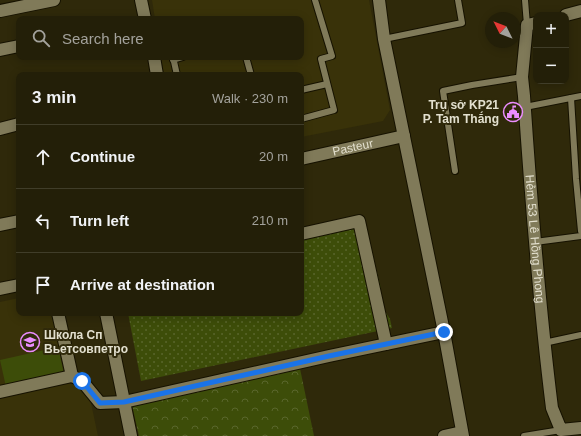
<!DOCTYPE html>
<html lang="en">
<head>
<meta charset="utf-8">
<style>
	body { margin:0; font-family:Helvetica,sans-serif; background:#2b2712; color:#f1f3f6 }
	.controls { position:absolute; right:12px; top:12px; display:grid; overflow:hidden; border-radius:8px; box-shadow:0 2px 10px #0003 }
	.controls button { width:36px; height:36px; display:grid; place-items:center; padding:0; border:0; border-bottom:1px solid #403d29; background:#231f08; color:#f1f3f6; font:20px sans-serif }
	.compass { position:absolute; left:485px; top:12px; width:36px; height:36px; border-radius:50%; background:#231f08; box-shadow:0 2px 10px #0003; rotate:312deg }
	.stop { position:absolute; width:12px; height:12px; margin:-9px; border:3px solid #1a73e8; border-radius:50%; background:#fff }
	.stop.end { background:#1a73e8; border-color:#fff; box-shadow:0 1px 4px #0008 }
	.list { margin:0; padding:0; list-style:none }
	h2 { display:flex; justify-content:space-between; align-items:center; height:52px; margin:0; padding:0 16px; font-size:17px }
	h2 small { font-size:13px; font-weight:400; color:#a3a29c }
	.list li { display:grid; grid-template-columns:26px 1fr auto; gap:12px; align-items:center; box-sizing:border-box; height:64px; padding:0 16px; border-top:1px solid #403d29 }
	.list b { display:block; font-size:15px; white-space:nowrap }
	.list em { font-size:13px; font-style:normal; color:#a3a29c }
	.icon { flex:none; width:22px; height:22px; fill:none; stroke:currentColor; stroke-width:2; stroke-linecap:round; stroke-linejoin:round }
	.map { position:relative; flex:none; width:581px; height:436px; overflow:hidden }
	.search { position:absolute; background:#231f08; box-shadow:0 2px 10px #0003; left:16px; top:16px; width:288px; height:44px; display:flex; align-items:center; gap:10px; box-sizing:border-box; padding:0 14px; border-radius:8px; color:#a3a29c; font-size:15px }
	.panel { position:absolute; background:#231f08; box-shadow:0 2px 10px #0003; left:16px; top:72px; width:288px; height:244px; border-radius:8px }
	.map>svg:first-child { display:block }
	.built { fill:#393209 }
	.grass { fill:url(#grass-dots) }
	.forest { fill:url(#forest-crowns) }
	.pitch { fill:#3d4d09 }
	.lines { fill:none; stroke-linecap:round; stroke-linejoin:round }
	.service-casing { stroke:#161200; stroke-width:8 }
	.minor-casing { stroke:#161200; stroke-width:14 }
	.service { stroke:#807a59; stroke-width:6 }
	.minor { stroke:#807a59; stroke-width:12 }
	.route { stroke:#1a73e8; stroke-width:5 }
	.labels { text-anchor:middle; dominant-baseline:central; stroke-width:4; stroke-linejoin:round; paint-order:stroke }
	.poi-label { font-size:12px; font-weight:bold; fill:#e3e0cf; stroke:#2f290a; text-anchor:end }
	.street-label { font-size:12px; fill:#e3e0cf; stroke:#2f290a }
</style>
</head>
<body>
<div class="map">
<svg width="581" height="436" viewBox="0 0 581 436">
	<defs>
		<pattern id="grass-dots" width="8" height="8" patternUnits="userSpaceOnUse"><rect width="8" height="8" fill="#3d4d09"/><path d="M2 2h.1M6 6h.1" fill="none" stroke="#59662c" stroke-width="1.8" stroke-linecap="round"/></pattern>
		<pattern id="forest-crowns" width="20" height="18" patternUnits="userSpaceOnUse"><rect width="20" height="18" fill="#3d4d09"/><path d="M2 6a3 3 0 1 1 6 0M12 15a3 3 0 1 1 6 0" fill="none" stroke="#59662c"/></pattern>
	</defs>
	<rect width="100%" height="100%" fill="#2f290a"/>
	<g class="built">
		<polygon points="152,0 369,0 390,110 383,121 301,137 301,75 164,75 161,57 301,57 301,19 155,19"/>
		<polygon points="19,298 19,313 54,313 67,374 84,370 98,436 0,436 0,302"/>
	</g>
	<polygon class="grass" points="365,222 381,288 376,297 390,319 392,328 141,381 128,313 301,313 301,236"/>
	<polygon class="forest" points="298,359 314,436 139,436 130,396"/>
	<polygon class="pitch" points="58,347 64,374 6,387 0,360"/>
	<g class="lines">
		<defs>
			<g id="service">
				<polyline points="525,0 527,25"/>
				<polyline points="384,39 462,23 458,0"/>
				<polyline points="173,57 177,75"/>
				<polyline points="246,57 251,75"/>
				<polyline points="173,60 183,57"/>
				<polyline points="301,90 327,84"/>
				<polyline points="571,98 576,179 581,231"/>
				<polyline points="525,107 581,96"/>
				<polyline points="301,119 334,110 321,59 332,56 315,0"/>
				<polyline points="455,171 443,91 472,85 522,77"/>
				<polyline points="535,242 581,236"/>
				<polyline points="544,343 581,335"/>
				<polyline points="524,436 561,430"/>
			</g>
			<g id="minor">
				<polyline points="141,0 145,19"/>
				<polyline points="379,0 384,39 444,332 463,436"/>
				<polyline points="0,11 54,0"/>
				<polyline points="566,15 581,11"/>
				<path id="s1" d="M536,23L527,25L522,77L524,96C531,200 539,304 552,408L561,430L581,428"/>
				<polyline points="0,50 19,46"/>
				<polyline points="154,57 157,75"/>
				<polyline points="0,129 19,124"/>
				<path id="s2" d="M301,159L404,136"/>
				<polyline points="0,225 19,221"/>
				<polyline points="301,234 359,221 386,344"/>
				<polyline points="0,289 19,285"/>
				<polyline points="58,313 72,376 82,381 100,403 124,402 329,356 444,332"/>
				<polyline points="106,313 131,436"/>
				<polyline points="0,392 72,376"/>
				<polyline points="444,436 462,432"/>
			</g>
		</defs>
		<use href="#service" class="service-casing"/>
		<use href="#minor" class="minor-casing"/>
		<use href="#service" class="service"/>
		<use href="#minor" class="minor"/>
	</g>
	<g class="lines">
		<polyline class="route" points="82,381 100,403 124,402 329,356 444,332"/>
	</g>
	<defs>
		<symbol id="civic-ring" viewBox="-11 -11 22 22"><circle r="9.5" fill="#2f290a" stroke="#ea8dfd" stroke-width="1.5"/><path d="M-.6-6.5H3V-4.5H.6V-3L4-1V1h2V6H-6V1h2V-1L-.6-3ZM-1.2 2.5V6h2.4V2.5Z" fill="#ea8dfd"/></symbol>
		<symbol id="school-ring" viewBox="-11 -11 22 22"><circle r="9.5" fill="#2f290a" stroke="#ea8dfd" stroke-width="1.5"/><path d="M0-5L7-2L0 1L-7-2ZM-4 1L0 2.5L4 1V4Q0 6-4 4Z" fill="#ea8dfd"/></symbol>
	</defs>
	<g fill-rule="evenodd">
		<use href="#civic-ring" x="502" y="101" width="22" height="22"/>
		<use href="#school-ring" x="19" y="331" width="22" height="22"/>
	</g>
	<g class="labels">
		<g class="poi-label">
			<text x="499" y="105">Trụ sở KP21<tspan x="499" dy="14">P. Tam Thắng</tspan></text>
			<text x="44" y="335" text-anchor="start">Школа Сп<tspan x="44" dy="14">Вьетсовпетро</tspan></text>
		</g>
		<g class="street-label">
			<text stroke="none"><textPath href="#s2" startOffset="53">Pasteur</textPath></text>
			<text stroke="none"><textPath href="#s1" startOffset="224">Hẻm 53 Lê Hồng Phong</textPath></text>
		</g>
	</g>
</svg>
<div class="controls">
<button>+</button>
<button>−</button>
</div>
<svg class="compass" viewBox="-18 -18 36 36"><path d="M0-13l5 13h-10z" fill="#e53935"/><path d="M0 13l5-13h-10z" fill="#a3a29c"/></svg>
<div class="stop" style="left:82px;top:381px"></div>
<div class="stop end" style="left:444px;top:332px"></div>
<div class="search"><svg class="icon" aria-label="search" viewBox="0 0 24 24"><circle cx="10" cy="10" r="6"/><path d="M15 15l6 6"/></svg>Search here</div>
<section class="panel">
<h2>3 min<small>Walk · 230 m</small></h2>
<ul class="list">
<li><svg class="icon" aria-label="ahead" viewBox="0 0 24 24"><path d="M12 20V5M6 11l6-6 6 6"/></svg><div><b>Continue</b></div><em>20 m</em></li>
<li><svg class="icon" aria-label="left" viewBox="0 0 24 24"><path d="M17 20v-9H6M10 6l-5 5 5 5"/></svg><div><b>Turn left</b></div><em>210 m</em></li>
<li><svg class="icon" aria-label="arrive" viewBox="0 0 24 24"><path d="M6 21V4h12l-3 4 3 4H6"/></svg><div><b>Arrive at destination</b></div></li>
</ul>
</section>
</div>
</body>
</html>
